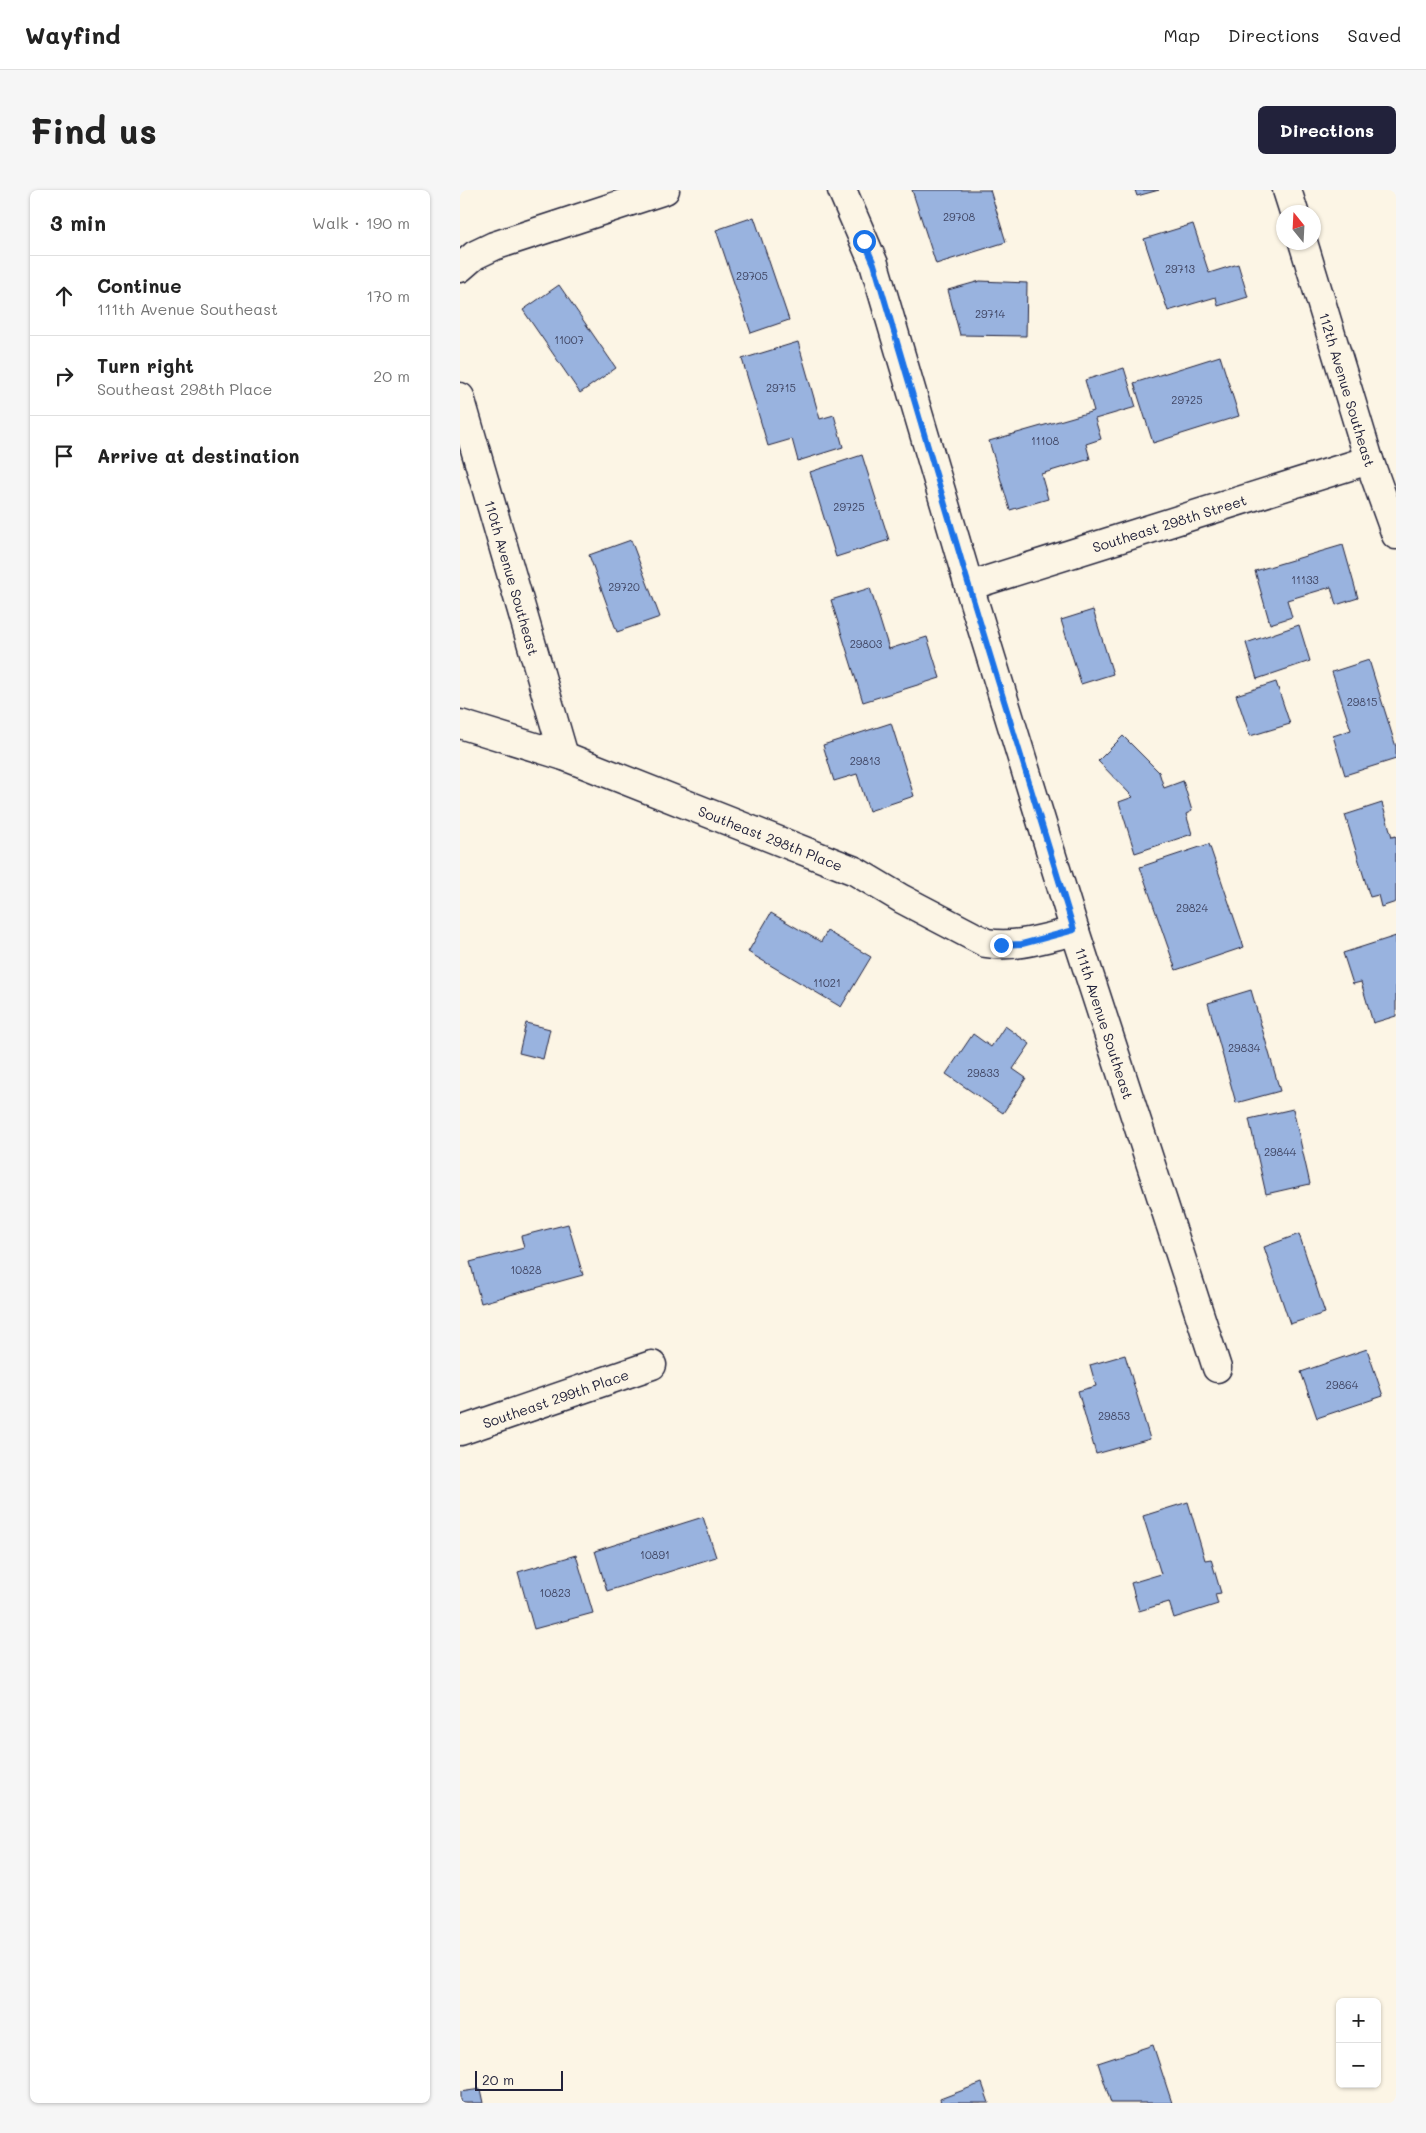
<!DOCTYPE html>
<html lang="en">
<head>
<meta charset="utf-8">
<style>
	body { margin:0; font-family:Mali,sans-serif; background:#f6f6f6; color:#222 }
	.controls { position:absolute; right:15px; bottom:15px; display:grid; overflow:hidden; border-radius:8px; box-shadow:0 1px 4px #0004 }
	.controls button { width:45px; height:45px; display:grid; place-items:center; padding:0; border:0; border-bottom:1px solid #e0e0e0; background:#fff; color:#222; font:25px sans-serif }
	.compass { position:absolute; left:816px; top:15px; width:45px; height:45px; border-radius:50%; background:#fff; box-shadow:0 1px 4px #0004; rotate:342deg }
	.scale { position:absolute; left:15px; bottom:12px; width:88px; box-sizing:border-box; padding-left:5px; border:2px solid #22223b; border-top:0; font-size:14px; line-height:18px; white-space:nowrap; color:#22223b; -webkit-text-stroke:4px #fcf5e5; paint-order:stroke }
	.stop { position:absolute; width:15px; height:15px; margin:-11px; border:4px solid #1a73e8; border-radius:50%; background:#fff }
	.stop.end { background:#1a73e8; border-color:#fff; box-shadow:0 1px 5px #0008 }
	.list { margin:0; padding:0; list-style:none }
	h2 { display:flex; justify-content:space-between; align-items:center; height:65px; margin:0; padding:0 20px; font-size:21px }
	h2 small { font-size:16px; font-weight:400; color:#767676 }
	.list li { display:grid; grid-template-columns:32px 1fr auto; gap:15px; align-items:center; box-sizing:border-box; height:80px; padding:0 20px; border-top:1px solid #e0e0e0 }
	.list b { display:block; font-size:19px; white-space:nowrap }
	.list p { margin:0; font-size:16px; white-space:nowrap; color:#767676 }
	.list em { font-size:16px; font-style:normal; color:#767676 }
	.icon { flex:none; width:28px; height:28px; fill:none; stroke:currentColor; stroke-width:2; stroke-linecap:round; stroke-linejoin:round }
	.map { position:relative; flex:none; width:936px; height:1913px; overflow:hidden; border-radius:8px }
	header { display:flex; align-items:center; gap:30px; box-sizing:border-box; height:70px; padding:0 25px; background:#fff; border-bottom:1px solid #e0e0e0 }
	header strong { font-size:24px }
	nav { display:flex; gap:28px; margin-inline-start:auto; font-size:18px }
	.intro { display:flex; align-items:center; justify-content:space-between; box-sizing:border-box; height:120px; padding:0 30px }
	h1 { margin:0; font-size:35px }
	.button { padding:12px 22px; border-radius:8px; background:#22223b; color:#fff; font-size:18px; font-weight:700 }
	main { display:flex; gap:30px; padding:0 30px }
	aside { flex:1; background:#fff; border-radius:8px; box-shadow:0 1px 4px #0004 }
	.map>svg:first-child { display:block }
	.building { fill:#99b3df; stroke:#22223b }
	.lines { fill:none; stroke-linecap:round; stroke-linejoin:round }
	.street-casing { stroke:#22223b; stroke-width:31 }
	.secondary-casing { stroke:#22223b; stroke-width:31 }
	.street { stroke:#fcf5e5; stroke-width:28 }
	.secondary { stroke:#fcf5e5; stroke-width:28 }
	.route { stroke:#1a73e8; stroke-width:6 }
	.labels { text-anchor:middle; dominant-baseline:central; stroke-width:4.5; stroke-linejoin:round; paint-order:stroke }
	.number-label { font-size:11px; fill:#404664 }
	.street-label { font-size:14px; fill:#22223b; stroke:#fcf5e5 }
</style>
</head>
<body>
<header>
<strong>Wayfind</strong>
<nav><a>Map</a><a>Directions</a><a>Saved</a></nav>
</header>
<div class="intro"><h1>Find us</h1><a class="button">Directions</a></div>
<main>
<aside>
<h2>3 min<small>Walk · 190 m</small></h2>
<ul class="list">
<li><svg class="icon" aria-label="ahead" viewBox="0 0 24 24"><path d="M12 20V5M6 11l6-6 6 6"/></svg><div><b>Continue</b><p>111th Avenue Southeast</p></div><em>170 m</em></li>
<li><svg class="icon" aria-label="right" viewBox="0 0 24 24"><path d="M7 20v-9h11M14 6l5 5-5 5"/></svg><div><b>Turn right</b><p>Southeast 298th Place</p></div><em>20 m</em></li>
<li><svg class="icon" aria-label="arrive" viewBox="0 0 24 24"><path d="M6 21V4h12l-3 4 3 4H6"/></svg><div><b>Arrive at destination</b></div></li>
</ul>
</aside>
<div class="map">
<svg width="936" height="1913" viewBox="0 0 936 1913">
	<rect width="100%" height="100%" fill="#fcf5e5"/>
	<filter id="ink" filterUnits="userSpaceOnUse"><feTurbulence type="fractalNoise" baseFrequency=".02" numOctaves="2"/><feDisplacementMap in="SourceGraphic" scale="10" xChannelSelector="R" yChannelSelector="G"/><feConvolveMatrix kernelMatrix="1 2 1 2 8 2 1 2 1" color-interpolation-filters="sRGB"/></filter>
	<g filter="url(#ink)">
		<g class="building">
			<polygon points="452,0 530,0 546,52 476,74"/>
			<polygon points="675,0 699,0 677,6"/>
			<polygon points="294,27 329,130 291,143 256,40"/>
			<polygon points="733,34 749,83 778,74 788,107 758,116 756,107 708,121 684,49"/>
			<polygon points="520,91 567,93 566,146 500,145 488,100"/>
			<polygon points="99,95 156,178 120,203 63,120"/>
			<polygon points="338,152 360,229 374,225 383,257 338,271 332,249 308,256 282,169"/>
			<polygon points="760,166 779,226 693,253 674,193"/>
			<polygon points="664,178 676,217 635,229 641,249 626,254 630,269 581,284 588,309 550,320 529,251 634,221 625,190"/>
			<polygon points="402,265 429,350 376,367 350,282"/>
			<polygon points="171,350 200,427 157,442 129,365"/>
			<polygon points="883,355 898,408 876,415 871,397 827,410 832,427 810,434 795,381"/>
			<polygon points="410,398 429,459 467,447 480,488 403,512 371,410"/>
			<polygon points="633,420 653,484 621,494 601,430"/>
			<polygon points="839,435 850,471 797,489 786,453"/>
			<polygon points="909,470 936,557 936,569 885,585 873,546 891,540 872,482"/>
			<polygon points="816,492 830,534 790,546 776,505"/>
			<polygon points="431,533 454,606 409,621 397,584 374,591 363,555"/>
			<polygon points="663,546 699,582 704,598 723,591 732,621 726,624 732,644 675,663 659,612 673,607 638,571"/>
			<polygon points="922,613 932,647 936,646 936,712 921,717 918,705 910,707 885,625"/>
			<polygon points="749,654 784,757 716,780 680,677"/>
			<polygon points="311,723 361,752 367,741 411,767 381,817 288,762"/>
			<polygon points="936,746 936,826 913,833 901,792 893,794 883,763"/>
			<polygon points="791,800 820,901 776,913 748,813"/>
			<polygon points="66,833 90,839 83,869 59,863"/>
			<polygon points="545,836 570,854 553,879 566,888 543,923 486,884 513,844 531,857"/>
			<polygon points="833,919 850,994 806,1004 789,929"/>
			<polygon points="108,1034 123,1085 21,1113 10,1072 64,1058 61,1046"/>
			<polygon points="839,1044 865,1123 830,1134 804,1057"/>
			<polygon points="907,1159 923,1206 857,1228 841,1182"/>
			<polygon points="665,1165 690,1249 636,1264 618,1201 636,1196 630,1175"/>
			<polygon points="728,1312 745,1370 751,1369 761,1403 755,1404 758,1414 714,1428 709,1412 679,1421 671,1393 701,1384 683,1326"/>
			<polygon points="243,1327 256,1367 147,1401 135,1361"/>
			<polygon points="116,1365 133,1423 74,1439 58,1382"/>
			<polygon points="693,1855 712,1913 651,1913 638,1873"/>
			<polygon points="522,1893 529,1913 481,1913 480,1909"/>
			<polygon points="21,1899 24,1913 0,1913 0,1902"/>
		</g>
		<g class="lines">
			<defs>
				<g id="street">
					<path id="s1" d="M382,0L414,74L509,396L615,741L757,1178"/>
					<polyline points="0,78 15,65 34,56 205,0"/>
					<path id="s2" d="M0,207L104,566"/>
					<path id="s3" d="M509,396L909,270"/>
					<path id="s4" d="M0,534L104,566L395,681L442,709L526,753C557,758 585,748 615,741"/>
					<path id="s5" d="M0,1241L192,1175"/>
				</g>
				<g id="secondary">
					<polyline points="827,0 834,22"/>
					<path id="s6" d="M843,52L909,270L936,345"/>
				</g>
			</defs>
			<use href="#street" class="street-casing"/>
			<use href="#secondary" class="secondary-casing"/>
			<use href="#street" class="street"/>
			<use href="#secondary" class="secondary"/>
		</g>
	</g>
	<g class="lines" filter="url(#ink)">
		<polyline class="route" points="404,51 414,74 509,396 614,740 562,754 541,755"/>
	</g>
	<g class="labels">
		<g class="number-label">
			<text x="499" y="26">29708</text>
			<text x="720" y="78">29713</text>
			<text x="292" y="85">29705</text>
			<text x="530" y="123">29714</text>
			<text x="109" y="149">11007</text>
			<text x="321" y="197">29715</text>
			<text x="727" y="209">29725</text>
			<text x="585" y="250">11108</text>
			<text x="389" y="316">29725</text>
			<text x="845" y="389">11133</text>
			<text x="164" y="396">29720</text>
			<text x="406" y="453">29803</text>
			<text x="902" y="511">29815</text>
			<text x="405" y="570">29813</text>
			<text x="732" y="717">29824</text>
			<text x="367" y="792">11021</text>
			<text x="784" y="857">29834</text>
			<text x="523" y="882">29833</text>
			<text x="820" y="961">29844</text>
			<text x="66" y="1079">10828</text>
			<text x="882" y="1194">29864</text>
			<text x="654" y="1225">29853</text>
			<text x="195" y="1364">10891</text>
			<text x="95" y="1402">10823</text>
		</g>
		<g class="street-label">
			<text stroke="none"><textPath href="#s6" startOffset="154">112th Avenue Southeast</textPath></text>
			<text stroke="none"><textPath href="#s3" startOffset="210">Southeast 298th Street</textPath></text>
			<text stroke="none"><textPath href="#s2" startOffset="188">110th Avenue Southeast</textPath></text>
			<text stroke="none"><textPath href="#s4" startOffset="331">Southeast 298th Place</textPath></text>
			<text stroke="none"><textPath href="#s1" startOffset="874">111th Avenue Southeast</textPath></text>
			<text stroke="none"><textPath href="#s5" startOffset="101">Southeast 299th Place</textPath></text>
		</g>
	</g>
</svg>
<div class="controls">
<button>+</button>
<button>−</button>
</div>
<svg class="compass" viewBox="-18 -18 36 36"><path d="M0-13l5 13h-10z" fill="#e53935"/><path d="M0 13l5-13h-10z" fill="#767676"/></svg>
<div class="scale">20 m</div>
<div class="stop" style="left:404px;top:51px"></div>
<div class="stop end" style="left:541px;top:755px"></div>
</div>
</main>
</body>
</html>
